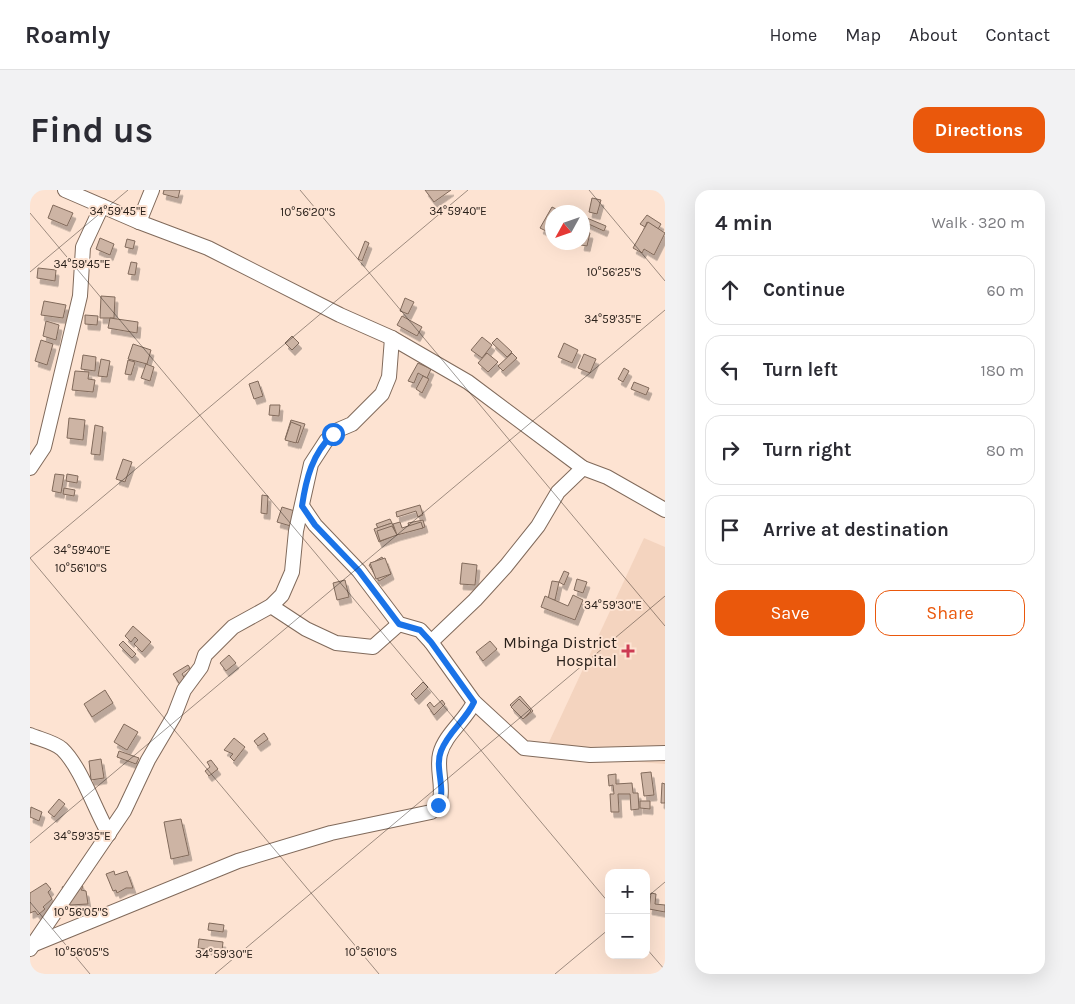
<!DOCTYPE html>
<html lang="en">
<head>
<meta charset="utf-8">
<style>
	body { margin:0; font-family:Karla,sans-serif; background:#f2f2f3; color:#2b2b33 }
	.controls { position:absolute; right:15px; bottom:15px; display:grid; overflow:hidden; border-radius:10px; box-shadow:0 5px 20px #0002 }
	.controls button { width:45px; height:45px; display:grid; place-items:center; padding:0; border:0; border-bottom:1px solid #e1e1e2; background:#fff; color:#2b2b33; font:25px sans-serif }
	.compass { position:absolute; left:515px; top:15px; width:45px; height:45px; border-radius:50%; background:#fff; box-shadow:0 5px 20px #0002; rotate:230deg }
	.stop { position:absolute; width:15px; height:15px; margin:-11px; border:4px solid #1a73e8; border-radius:50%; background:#fff }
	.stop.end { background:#1a73e8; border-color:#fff; box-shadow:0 1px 5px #0008 }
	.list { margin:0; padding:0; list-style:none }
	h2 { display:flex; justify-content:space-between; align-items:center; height:65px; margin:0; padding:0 20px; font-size:21px }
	h2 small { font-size:16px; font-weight:400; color:#7c7c81 }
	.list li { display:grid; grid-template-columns:32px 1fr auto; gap:15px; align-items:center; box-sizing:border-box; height:70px; margin:0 10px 10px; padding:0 10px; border:1px solid #e1e1e2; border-radius:15px }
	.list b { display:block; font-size:19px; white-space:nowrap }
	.list em { font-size:16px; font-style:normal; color:#7c7c81 }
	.actions { display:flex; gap:10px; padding:15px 20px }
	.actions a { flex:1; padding:11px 0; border:1px solid #ea580c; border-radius:15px; text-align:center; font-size:18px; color:#ea580c }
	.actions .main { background:#ea580c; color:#fff }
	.icon { flex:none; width:28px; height:28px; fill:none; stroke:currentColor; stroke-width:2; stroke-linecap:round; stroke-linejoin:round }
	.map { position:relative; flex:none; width:635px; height:784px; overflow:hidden; border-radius:15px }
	header { display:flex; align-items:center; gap:30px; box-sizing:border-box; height:70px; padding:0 25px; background:#fff; border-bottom:1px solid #e1e1e2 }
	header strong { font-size:24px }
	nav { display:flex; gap:28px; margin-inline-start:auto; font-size:18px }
	.intro { display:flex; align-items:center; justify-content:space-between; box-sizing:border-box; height:120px; padding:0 30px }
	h1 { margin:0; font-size:35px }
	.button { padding:12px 22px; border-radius:15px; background:#ea580c; color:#fff; font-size:18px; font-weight:700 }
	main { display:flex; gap:30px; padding:0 30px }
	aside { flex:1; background:#fff; border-radius:15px; box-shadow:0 5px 20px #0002 }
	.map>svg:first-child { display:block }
	.built { fill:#f4d4bf }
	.building { fill:#cdb4a4; stroke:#816a5b; filter:url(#shadow) }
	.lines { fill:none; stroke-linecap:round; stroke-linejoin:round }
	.minor-casing { stroke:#806a5b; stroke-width:16 }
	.minor { stroke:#fff; stroke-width:14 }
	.route { stroke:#1a73e8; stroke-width:6 }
	.ticks { fill:none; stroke:#2a211b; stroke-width:1; stroke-opacity:0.45 }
	.poi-dot { fill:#cc3b53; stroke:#fde3d2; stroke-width:2 }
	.labels { text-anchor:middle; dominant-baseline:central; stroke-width:4; stroke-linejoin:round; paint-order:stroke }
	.poi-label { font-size:16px; fill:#2a211b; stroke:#fde3d2; text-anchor:end }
	.ticks-label { font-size:12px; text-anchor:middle; fill:#2a211b; stroke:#fde3d2; stroke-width:4; stroke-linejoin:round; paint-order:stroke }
</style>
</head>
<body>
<header>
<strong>Roamly</strong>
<nav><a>Home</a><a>Map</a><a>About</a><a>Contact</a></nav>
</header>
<div class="intro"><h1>Find us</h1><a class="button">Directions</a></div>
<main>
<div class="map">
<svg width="635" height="784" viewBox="0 0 635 784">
	<defs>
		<filter id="shadow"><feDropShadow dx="3" dy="5.5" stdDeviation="0" flood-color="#0004"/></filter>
	</defs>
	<rect width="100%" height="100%" fill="#fde3d2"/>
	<polygon class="built" points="614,348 635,357 635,574 513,565"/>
	<g class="building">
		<polygon points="134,0 150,0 148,8 133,4"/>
		<polygon points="395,0 421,0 404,12"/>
		<polygon points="562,8 571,10 567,24 559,22"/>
		<polygon points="23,15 43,23 37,36 18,28"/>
		<polygon points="522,17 532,22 522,22 522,38 520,43 510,38"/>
		<polygon points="617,25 631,34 628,39 617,32 615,37 610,34"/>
		<polygon points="552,26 576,36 574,41 552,31"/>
		<polygon points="618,32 635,43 624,65 614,59 612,63 603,58"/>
		<polygon points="554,42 560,43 557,56 551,55"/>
		<polygon points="70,48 84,54 80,65 66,59"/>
		<polygon points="97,49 105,51 103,59 95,57"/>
		<polygon points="335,51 339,53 332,71 328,69"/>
		<polygon points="101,72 107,73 105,85 98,84"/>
		<polygon points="8,78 26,80 25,91 7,88"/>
		<polygon points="71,106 85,107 84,128 70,128"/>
		<polygon points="375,108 384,112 378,124 370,121"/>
		<polygon points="14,111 36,115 33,128 11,125"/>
		<polygon points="55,125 68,126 67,135 55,134"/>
		<polygon points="372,126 392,137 387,146 367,135"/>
		<polygon points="80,128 108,132 107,143 78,138"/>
		<polygon points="16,131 29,135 26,150 13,146"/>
		<polygon points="262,146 269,153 262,160 255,153"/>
		<polygon points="452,147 462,155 452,168 441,160"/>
		<polygon points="467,148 482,162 477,167 462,153"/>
		<polygon points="11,150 23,154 17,175 5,171"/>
		<polygon points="534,153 548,160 542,173 528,167"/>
		<polygon points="103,154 121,160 117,174 98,169"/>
		<polygon points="457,163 468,172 458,182 448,173"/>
		<polygon points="482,163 487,168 473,181 468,176"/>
		<polygon points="554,164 566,169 560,183 548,178"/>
		<polygon points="53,165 66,167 65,181 51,179"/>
		<polygon points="71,169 80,171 77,187 68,186"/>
		<polygon points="98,170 105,172 101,185 95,184"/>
		<polygon points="388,173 401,179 397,188 388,183 384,193 378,191"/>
		<polygon points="116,174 124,177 120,191 111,188"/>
		<polygon points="594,178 599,181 593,192 588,189"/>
		<polygon points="45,181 59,182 58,189 65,190 63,202 42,200"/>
		<polygon points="393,186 399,189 392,203 386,199"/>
		<polygon points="228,191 233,206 224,209 219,194"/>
		<polygon points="604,192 619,198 616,205 601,199"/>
		<polygon points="240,215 250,215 249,226 239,225"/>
		<polygon points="39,228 55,230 53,250 37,248"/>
		<polygon points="261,230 275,234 268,253 255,249"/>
		<polygon points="261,232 271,236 266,253 255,250"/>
		<polygon points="65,235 73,237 70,265 61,264"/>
		<polygon points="93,269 102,272 95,292 86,289"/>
		<polygon points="25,284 34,285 31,303 22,301"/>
		<polygon points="37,284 48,286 47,293 36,291"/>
		<polygon points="34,298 45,300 44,306 33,304"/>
		<polygon points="232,305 238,306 237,324 231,323"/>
		<polygon points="390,315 393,325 388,327 386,321 367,327 366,322"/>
		<polygon points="252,317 268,322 264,337 247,332"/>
		<polygon points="360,329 362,333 348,338 346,334"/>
		<polygon points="393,330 395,337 380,341 378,333"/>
		<polygon points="370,332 372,338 391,332 393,338 367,345 363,334"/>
		<polygon points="362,333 366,345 349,352 344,339"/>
		<polygon points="362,336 367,345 350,351 347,341"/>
		<polygon points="352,367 361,384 349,391 339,375"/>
		<polygon points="355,368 361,384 346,389 340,373"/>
		<polygon points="432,373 447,375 445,395 430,394"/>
		<polygon points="534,381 539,383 534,395 529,392"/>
		<polygon points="547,389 557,392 553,403 544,400"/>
		<polygon points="315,390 319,407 307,410 303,393"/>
		<polygon points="522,391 529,392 525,410 518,409"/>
		<polygon points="543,405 553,410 545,430 511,417 515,406 538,416"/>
		<polygon points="103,436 121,452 112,462 104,454 108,450 105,447 101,452 95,446"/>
		<polygon points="93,451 106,464 102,468 89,455"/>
		<polygon points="460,451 467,459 453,471 446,462"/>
		<polygon points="199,465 206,473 196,481 190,473"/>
		<polygon points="158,475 160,478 152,484 158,494 155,502 143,484"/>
		<polygon points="393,492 398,497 386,509 381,504"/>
		<polygon points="75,500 83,513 62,527 54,514"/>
		<polygon points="490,506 503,521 493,529 480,515"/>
		<polygon points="489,509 501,521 493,529 481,517"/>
		<polygon points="412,510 415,514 404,525 397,515 400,512 404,517"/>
		<polygon points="94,534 108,542 97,560 84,552"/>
		<polygon points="234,543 238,549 228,556 224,551"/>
		<polygon points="204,548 215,557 204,571 200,567 203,564 194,560"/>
		<polygon points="89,561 109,568 106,574 87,567"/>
		<polygon points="71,569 74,588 61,590 59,571"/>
		<polygon points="181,570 188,579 179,586 175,581 180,577 177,572"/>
		<polygon points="621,582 624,605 614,606 611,583"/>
		<polygon points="586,584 586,594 602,593 603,603 608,603 609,619 601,620 600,604 588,604 589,622 581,622 580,604 584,604 583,595 579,596 578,585"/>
		<polygon points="632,593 635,594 635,613 631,613"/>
		<polygon points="29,609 35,614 24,627 18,622"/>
		<polygon points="610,611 620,611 620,619 610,618"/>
		<polygon points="1,617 12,622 9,631 0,627"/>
		<polygon points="151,629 159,665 141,669 134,632"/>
		<polygon points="84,681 85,685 97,681 103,698 96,698 87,703 86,700 83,701 76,684"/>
		<polygon points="50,692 53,697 51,700 56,701 58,714 40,715 32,697"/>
		<polygon points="16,693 21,699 18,702 22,709 13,717 15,719 8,725 5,721 0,723 0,703"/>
		<polygon points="621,703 626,704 625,714 635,715 635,722 619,719"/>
		<polygon points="179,733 194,735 193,742 178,740"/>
		<polygon points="169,749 193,752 192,761 168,758"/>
	</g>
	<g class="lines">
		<defs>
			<g id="minor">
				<polyline points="35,0 109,32 178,58 310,125 362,148 438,192 553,278 577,287 635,320"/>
				<polyline points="109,32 122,0"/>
				<polyline points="0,278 14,257 50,106 53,57 72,16"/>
				<polyline points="553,278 528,302 508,336 476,376 445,410 401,452 444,512 494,558 560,565 635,563"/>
				<polyline points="272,316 285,335 329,381 369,434 390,440 401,452"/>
				<polyline points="241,416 276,439 306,453 343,457 369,434"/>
				<path d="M0,545C9,549 24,552 32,559C51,577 65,620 79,644"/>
				<path d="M2,755L208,671L301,643L401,622C420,609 405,583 410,564C415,544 436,530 444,512"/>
				<polyline points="0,759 94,621 118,570 144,526 154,500 171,477 175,465 203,437 241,416 252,405 262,382 266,341 281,274 296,251 308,240 322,234 352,204 359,187 362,148"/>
			</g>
		</defs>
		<use href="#minor" class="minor-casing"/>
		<use href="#minor" class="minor"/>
	</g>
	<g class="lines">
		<path class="route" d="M303,244C282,264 276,289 272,316L285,335L329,381L369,434L390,440L401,452L444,512C436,530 418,542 411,561C404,578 417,600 408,615"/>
	</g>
	<path class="ticks" d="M270,0L635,436M559,0L635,91M0,23L579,713M0,82L98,0M0,368L438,0M0,368L349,784M0,653L635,120M616,708L635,692M0,712L60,784M616,758L635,780M185,784L635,406M525,784L579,739"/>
	<path class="poi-dot" d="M595.5 453.5h5v5h5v5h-5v5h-5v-5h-5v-5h5z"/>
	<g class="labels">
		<g class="poi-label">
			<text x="587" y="452">Mbinga District<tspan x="587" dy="18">Hospital</tspan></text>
		</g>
	</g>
	<g class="ticks-label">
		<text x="88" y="25">34°59'45"E</text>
		<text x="428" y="25">34°59'40"E</text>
		<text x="278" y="26">10°56'20"S</text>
		<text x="52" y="78">34°59'45"E</text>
		<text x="584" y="86">10°56'25"S</text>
		<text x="583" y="133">34°59'35"E</text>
		<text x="52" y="364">34°59'40"E</text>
		<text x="51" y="382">10°56'10"S</text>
		<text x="583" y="419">34°59'30"E</text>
		<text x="52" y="650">34°59'35"E</text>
		<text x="51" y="726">10°56'05"S</text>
		<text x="52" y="766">10°56'05"S</text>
		<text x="341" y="766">10°56'10"S</text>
		<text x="194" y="768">34°59'30"E</text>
	</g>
</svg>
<div class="controls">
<button>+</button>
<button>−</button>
</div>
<svg class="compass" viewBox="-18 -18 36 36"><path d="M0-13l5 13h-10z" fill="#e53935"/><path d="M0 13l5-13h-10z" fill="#7c7c81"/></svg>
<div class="stop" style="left:303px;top:244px"></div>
<div class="stop end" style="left:408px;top:615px"></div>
</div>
<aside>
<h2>4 min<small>Walk · 320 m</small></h2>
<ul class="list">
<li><svg class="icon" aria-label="ahead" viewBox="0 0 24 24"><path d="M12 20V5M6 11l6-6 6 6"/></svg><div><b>Continue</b></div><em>60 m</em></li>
<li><svg class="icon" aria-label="left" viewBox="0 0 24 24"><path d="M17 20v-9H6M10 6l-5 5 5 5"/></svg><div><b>Turn left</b></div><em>180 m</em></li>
<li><svg class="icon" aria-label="right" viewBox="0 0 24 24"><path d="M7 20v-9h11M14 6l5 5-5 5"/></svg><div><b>Turn right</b></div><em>80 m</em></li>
<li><svg class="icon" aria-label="arrive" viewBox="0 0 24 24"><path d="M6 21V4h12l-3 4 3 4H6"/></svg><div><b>Arrive at destination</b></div></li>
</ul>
<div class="actions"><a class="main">Save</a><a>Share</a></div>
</aside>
</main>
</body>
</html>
